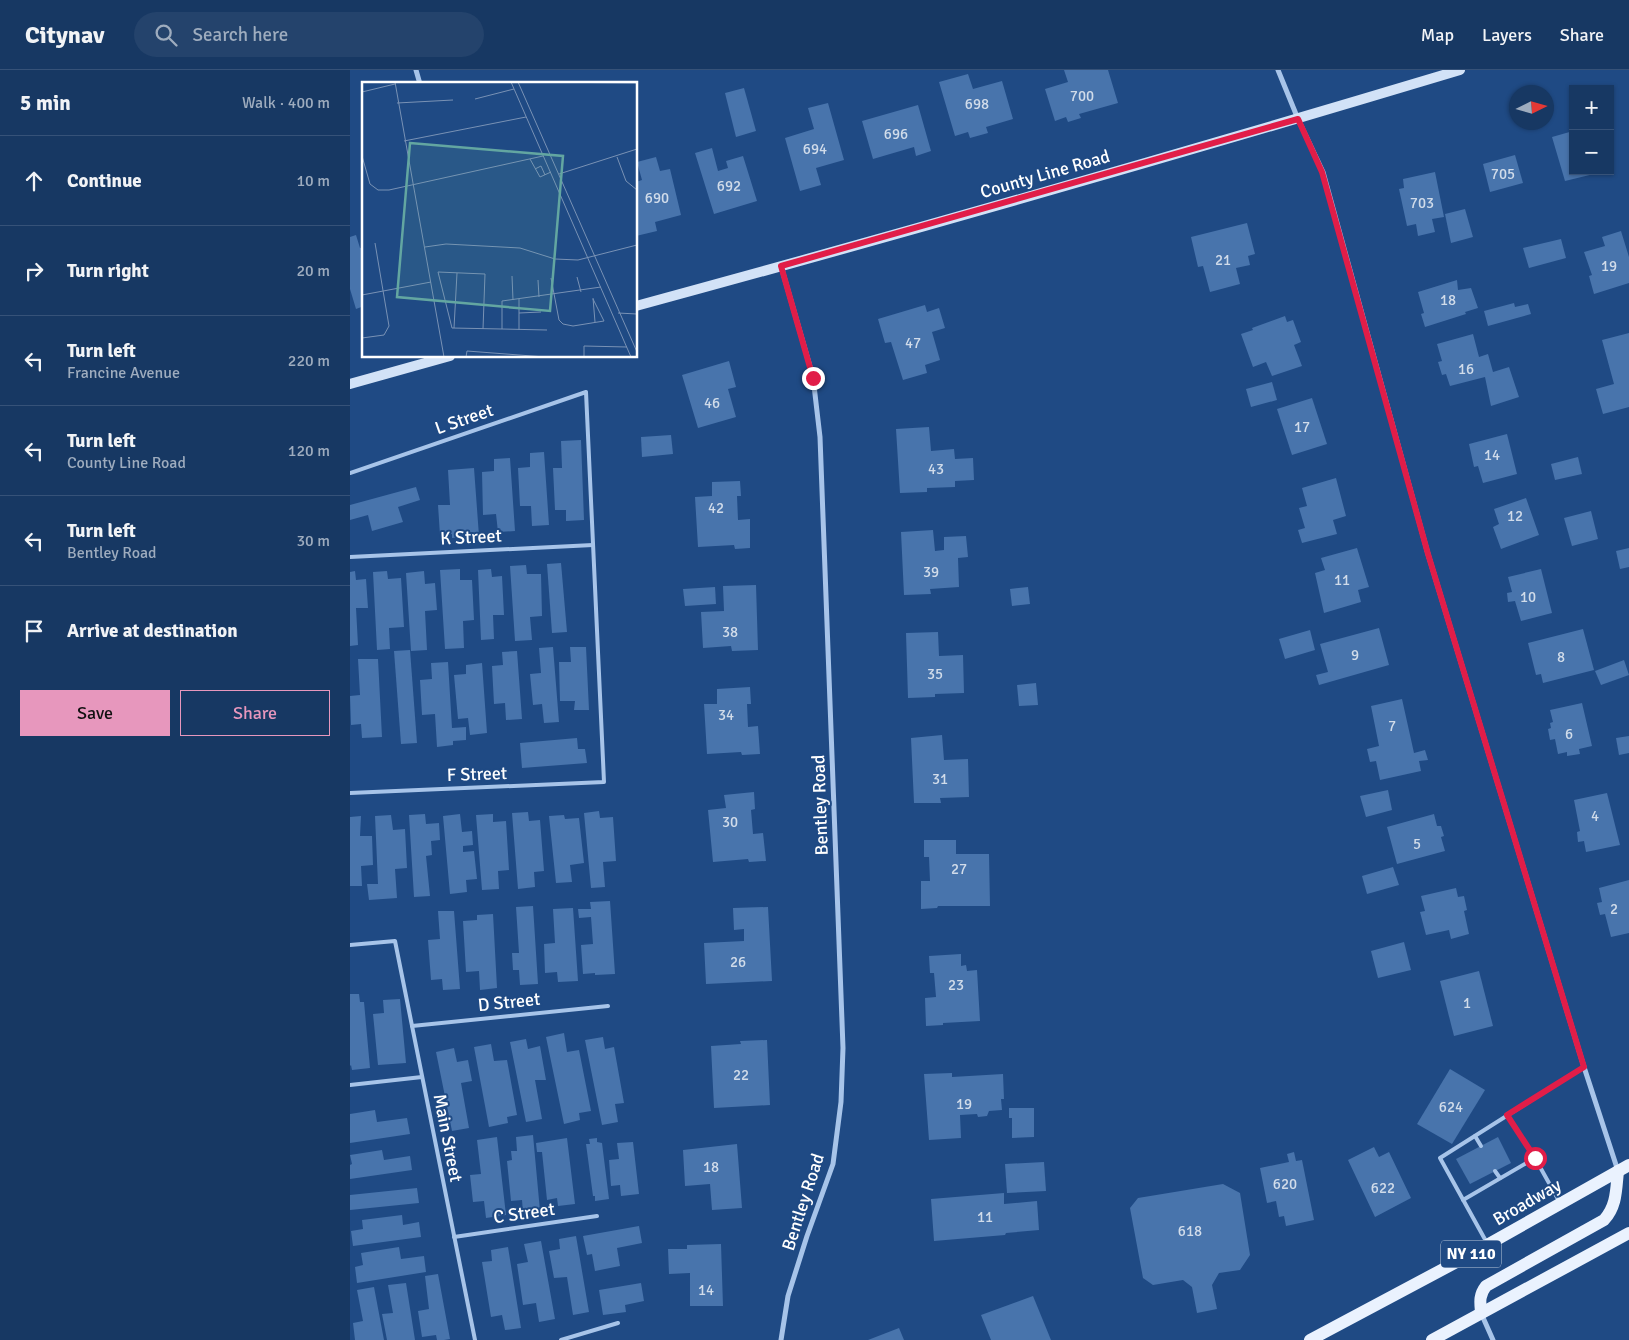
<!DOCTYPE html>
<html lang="en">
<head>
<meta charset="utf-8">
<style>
	body { margin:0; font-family:Signika,sans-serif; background:#24436c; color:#f1f3f6 }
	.controls { position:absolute; right:15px; top:15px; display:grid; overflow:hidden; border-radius:0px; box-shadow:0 1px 4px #0004 }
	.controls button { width:45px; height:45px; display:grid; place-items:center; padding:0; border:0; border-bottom:1px solid #365278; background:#173863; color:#f1f3f6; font:25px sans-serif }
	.compass { position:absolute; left:1159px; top:15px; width:45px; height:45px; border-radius:50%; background:#173863; box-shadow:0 1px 4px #0004; rotate:85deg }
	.stop { position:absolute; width:15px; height:15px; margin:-11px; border:4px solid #e11d48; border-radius:50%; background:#fff }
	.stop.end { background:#e11d48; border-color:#fff; box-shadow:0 1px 5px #0008 }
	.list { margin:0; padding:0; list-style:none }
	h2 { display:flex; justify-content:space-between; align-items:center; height:65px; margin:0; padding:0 20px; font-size:21px }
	h2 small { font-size:16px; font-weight:400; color:#9eacbe }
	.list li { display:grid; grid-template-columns:32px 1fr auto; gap:15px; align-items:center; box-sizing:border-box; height:90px; padding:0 20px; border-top:1px solid #365278 }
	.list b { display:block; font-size:19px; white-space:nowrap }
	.list p { margin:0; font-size:16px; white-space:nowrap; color:#9eacbe }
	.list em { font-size:16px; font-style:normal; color:#9eacbe }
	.actions { display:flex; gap:10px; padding:15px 20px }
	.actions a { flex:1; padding:11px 0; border:1px solid #e797bd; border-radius:0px; text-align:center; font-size:18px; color:#e797bd }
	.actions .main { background:#e797bd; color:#111 }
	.icon { flex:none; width:28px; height:28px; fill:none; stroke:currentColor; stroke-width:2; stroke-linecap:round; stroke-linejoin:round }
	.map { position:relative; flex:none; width:1279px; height:1270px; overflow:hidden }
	header { display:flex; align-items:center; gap:30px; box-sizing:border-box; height:70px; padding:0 25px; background:#173863; border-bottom:1px solid #365278 }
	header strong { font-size:24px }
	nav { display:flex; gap:28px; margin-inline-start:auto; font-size:18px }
	.search { width:350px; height:45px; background:#24436c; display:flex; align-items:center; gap:12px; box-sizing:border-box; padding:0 18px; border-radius:28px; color:#9eacbe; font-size:19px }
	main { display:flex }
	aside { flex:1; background:#173863 }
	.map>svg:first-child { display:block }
	.building { fill:#4874ac }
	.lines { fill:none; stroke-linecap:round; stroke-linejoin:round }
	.service { stroke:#a7c4e9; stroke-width:4 }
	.minor { stroke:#a7c4e9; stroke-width:5 }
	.secondary { stroke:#d2e2f7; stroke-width:10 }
	.primary { stroke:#eaf2fe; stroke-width:12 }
	.route { stroke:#e11d48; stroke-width:6 }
	.labels { text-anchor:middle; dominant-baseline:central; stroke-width:4; stroke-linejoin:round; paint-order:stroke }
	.number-label { font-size:15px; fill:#d1dcea }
	.shield { fill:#1f4a84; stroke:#bcc9da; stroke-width:1 }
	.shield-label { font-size:16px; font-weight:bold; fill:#fff }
	.street-label { font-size:18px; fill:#fff; stroke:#1f4a84 }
	.inset-road { fill:none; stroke:#7992b5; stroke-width:1 }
	.view { fill:#63a6a1; fill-opacity:0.15; stroke:#63a6a1; stroke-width:2.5 }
	.inset-edge { fill:none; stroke:#fff; stroke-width:2.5 }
</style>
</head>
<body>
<header>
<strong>Citynav</strong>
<div class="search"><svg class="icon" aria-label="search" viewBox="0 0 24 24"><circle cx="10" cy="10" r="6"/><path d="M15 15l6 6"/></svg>Search here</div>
<nav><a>Map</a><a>Layers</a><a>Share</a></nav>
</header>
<main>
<aside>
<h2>5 min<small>Walk · 400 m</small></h2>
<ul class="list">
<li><svg class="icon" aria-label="ahead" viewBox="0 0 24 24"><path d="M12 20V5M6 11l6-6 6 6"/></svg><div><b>Continue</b></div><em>10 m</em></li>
<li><svg class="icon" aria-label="right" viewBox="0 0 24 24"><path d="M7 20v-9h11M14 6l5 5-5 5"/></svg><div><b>Turn right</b></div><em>20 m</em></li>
<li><svg class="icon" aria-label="left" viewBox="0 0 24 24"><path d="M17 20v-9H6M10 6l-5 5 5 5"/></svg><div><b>Turn left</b><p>Francine Avenue</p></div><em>220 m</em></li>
<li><svg class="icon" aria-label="left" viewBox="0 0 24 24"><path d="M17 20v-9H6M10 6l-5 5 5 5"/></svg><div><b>Turn left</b><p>County Line Road</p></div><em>120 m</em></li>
<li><svg class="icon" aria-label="left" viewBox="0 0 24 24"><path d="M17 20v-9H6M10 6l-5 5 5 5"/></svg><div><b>Turn left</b><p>Bentley Road</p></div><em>30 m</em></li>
<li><svg class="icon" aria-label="arrive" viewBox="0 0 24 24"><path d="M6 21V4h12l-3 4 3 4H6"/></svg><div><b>Arrive at destination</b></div></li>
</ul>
<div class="actions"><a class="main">Save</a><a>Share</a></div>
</aside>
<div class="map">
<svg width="1279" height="1270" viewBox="0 0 1279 1270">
	<rect width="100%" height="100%" fill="#1f4a84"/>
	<g class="building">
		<polygon points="714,0 758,0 768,33 729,44 731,48 718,52 716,47 705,51 695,19 718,12"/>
		<polygon points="618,4 623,19 652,11 663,49 636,57 638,63 620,68 618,62 605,66 589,12"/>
		<polygon points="394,18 406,61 386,67 375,23"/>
		<polygon points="478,33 494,90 466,98 471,115 450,121 435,68 464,59 458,38"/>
		<polygon points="568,35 581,81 566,86 564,77 523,89 512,51"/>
		<polygon points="1223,61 1223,101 1252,102 1215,111 1202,67"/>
		<polygon points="362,78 368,101 378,98 376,91 393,86 407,131 364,144 345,83"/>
		<polygon points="1165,85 1173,113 1140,122 1133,94"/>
		<polygon points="306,87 310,101 320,99 331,145 305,152 307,161 286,166 286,112 292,110 287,92"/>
		<polygon points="1085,102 1094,147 1082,149 1085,162 1068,166 1066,154 1057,156 1049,119 1054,118 1053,109"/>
		<polygon points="1115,139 1123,167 1101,173 1095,144"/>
		<polygon points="897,153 905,184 898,186 900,195 886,198 890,214 860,222 853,196 848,197 841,167"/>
		<polygon points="1271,161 1279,187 1279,213 1244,224 1239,206 1242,205 1234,182 1255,176 1252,167"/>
		<polygon points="6,165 10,178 14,177 14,236 6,239 0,219 0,167"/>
		<polygon points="1211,169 1216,188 1179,198 1173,178"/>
		<polygon points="1107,210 1108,220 1121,218 1128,238 1115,242 1116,244 1075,257 1071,244 1074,243 1068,222"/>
		<polygon points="1164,233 1165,237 1178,234 1181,244 1138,256 1134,241"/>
		<polygon points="575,235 577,242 589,238 595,258 582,262 590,290 575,295 577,303 553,310 541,272 535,273 528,249"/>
		<polygon points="935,246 937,252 943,250 951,272 944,275 952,296 922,306 916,292 903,297 891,264 903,260 902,258"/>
		<polygon points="1279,263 1279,337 1253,344 1246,319 1264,314 1252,270"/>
		<polygon points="1123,264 1129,287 1138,284 1143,302 1159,297 1169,327 1141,336 1135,307 1100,316 1096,304 1092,305 1088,292 1092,291 1087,274"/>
		<polygon points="379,291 386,317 378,319 386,347 348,358 332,305"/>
		<polygon points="922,312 927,330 901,337 896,319"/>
		<polygon points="962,328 977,374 942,385 927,339"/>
		<polygon points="579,357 581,381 604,379 605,389 623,388 624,410 605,411 605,417 577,418 577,422 550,423 546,359"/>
		<polygon points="1157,364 1167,404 1133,413 1128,396 1124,397 1119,374"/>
		<polygon points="321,365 323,384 292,387 291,367"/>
		<polygon points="231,370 234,450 216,451 216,440 205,440 203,398 212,398 211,371"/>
		<polygon points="194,382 199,455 182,456 181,436 170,436 168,398 180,397 180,383"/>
		<polygon points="1228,387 1232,404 1205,410 1201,394"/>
		<polygon points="160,388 165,461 148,462 146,444 133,445 132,402 144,401 144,389"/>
		<polygon points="124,398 129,466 102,468 102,464 90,465 88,435 100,435 98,400"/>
		<polygon points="986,408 996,446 983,450 987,464 952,473 948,460 955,458 949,438 957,436 952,418"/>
		<polygon points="390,411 391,426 387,426 388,450 400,449 400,478 385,479 384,475 348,477 345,427 362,426 362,412"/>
		<polygon points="66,417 70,430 48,437 53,452 22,461 18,445 0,450 0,435"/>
		<polygon points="1176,428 1189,465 1151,479 1143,457 1149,454 1144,439"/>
		<polygon points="1241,441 1248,469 1222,476 1214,448"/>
		<polygon points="583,460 585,481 594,480 594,467 616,466 618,487 608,488 609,517 580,519 581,524 554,525 551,462"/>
		<polygon points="1007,478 1019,517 1008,520 1011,532 974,543 965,503 975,500 971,488"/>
		<polygon points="1279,478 1279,497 1270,499 1266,481"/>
		<polygon points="211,493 217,562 202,563 197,494"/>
		<polygon points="176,495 177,504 191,504 192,546 180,547 182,570 165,571 160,496"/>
		<polygon points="110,499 110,510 122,510 124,550 113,551 114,578 95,579 90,500"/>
		<polygon points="141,499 142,507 152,506 154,545 143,545 144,569 131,570 128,500"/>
		<polygon points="1191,499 1202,543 1171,551 1165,531 1158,532 1157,523 1162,522 1158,507"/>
		<polygon points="5,501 6,510 16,509 18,538 6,538 8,575 0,576 0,502"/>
		<polygon points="37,501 38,509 51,508 54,557 39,558 40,579 27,580 23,502"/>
		<polygon points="74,501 75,514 85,513 87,540 75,541 77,580 61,581 56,503"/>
		<polygon points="406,515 408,580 382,581 381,576 353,578 351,542 374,541 373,516"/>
		<polygon points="365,517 366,534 335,536 333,519"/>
		<polygon points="678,517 680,534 662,536 660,519"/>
		<polygon points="1029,558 1039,595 969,615 966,605 978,602 970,574"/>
		<polygon points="1233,559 1244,600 1193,613 1191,604 1186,605 1178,573"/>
		<polygon points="960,560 965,580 935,589 929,569"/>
		<polygon points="588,562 589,586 613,585 614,623 585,624 585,627 558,628 556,563"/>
		<polygon points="203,577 209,652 194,653 192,634 183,635 180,604 191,603 189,578"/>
		<polygon points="220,577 236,577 239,640 224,640 225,631 210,631 209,592 221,592"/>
		<polygon points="60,580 67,673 51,674 44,581"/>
		<polygon points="167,581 172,649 156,650 155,633 144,634 142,596 153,595 152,582"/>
		<polygon points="8,589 28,589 32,667 12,668 11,654 1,655 0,626 10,625"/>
		<polygon points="1274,590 1279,605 1251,615 1245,601"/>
		<polygon points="98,592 102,658 116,657 116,670 103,671 103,675 87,677 85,644 72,645 70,610 82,609 81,593"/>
		<polygon points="132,593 137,663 120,665 118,648 108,649 104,605 116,604 116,595"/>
		<polygon points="686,613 688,635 669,636 667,615"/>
		<polygon points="400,617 401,634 397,634 398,657 408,656 410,684 392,685 391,682 357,684 354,634 367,634 367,619"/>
		<polygon points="1052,629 1064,683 1075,680 1078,690 1069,691 1071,701 1030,710 1026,691 1020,692 1017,679 1029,676 1021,636"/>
		<polygon points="1232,633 1242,676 1229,679 1230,684 1217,686 1217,682 1208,684 1205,669 1200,670 1198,659 1201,658 1200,653 1203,652 1200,640"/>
		<polygon points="592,665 594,690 618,689 619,727 590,728 591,733 564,733 561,668"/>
		<polygon points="1279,666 1279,683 1269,685 1266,668"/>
		<polygon points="227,668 228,679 235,679 237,693 172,698 170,673"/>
		<polygon points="1038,720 1042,740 1016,747 1010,726"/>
		<polygon points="404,722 405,739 401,740 403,764 413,763 416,791 399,792 398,789 363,792 358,740 376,738 374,725"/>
		<polygon points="1257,723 1270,775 1236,782 1234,771 1228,772 1227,762 1230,761 1224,730"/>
		<polygon points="249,741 250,748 263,747 266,791 253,792 255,817 241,818 234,743"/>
		<polygon points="178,742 179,751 190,750 194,801 184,802 185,817 168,819 162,743"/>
		<polygon points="75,744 76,754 89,753 90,770 81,771 82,785 76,786 80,826 64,827 59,745"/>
		<polygon points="110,744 112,762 122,761 123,775 113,776 113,782 124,781 127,809 116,810 117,822 100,824 93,746"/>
		<polygon points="143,744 143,752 156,751 159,800 148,801 149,819 132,820 126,745"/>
		<polygon points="1084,744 1087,756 1091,756 1094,766 1091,767 1095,781 1047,794 1037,757"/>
		<polygon points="41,745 43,760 55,759 57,798 45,799 47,828 19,830 17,814 28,814 25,746"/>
		<polygon points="214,745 215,749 229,748 234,793 220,795 222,812 206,813 199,746"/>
		<polygon points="11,746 10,766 22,766 23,795 11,796 12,816 0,816 0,747"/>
		<polygon points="574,770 606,770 606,784 639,784 640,836 588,836 587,838 571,839 571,811 580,811 579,787 574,787"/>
		<polygon points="1043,797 1049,815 1017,824 1012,806"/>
		<polygon points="1279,810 1279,863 1261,867 1255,844 1250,845 1247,833 1252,832 1249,818"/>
		<polygon points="1106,818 1108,827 1114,826 1117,840 1114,841 1119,864 1101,869 1099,860 1076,865 1070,842 1075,841 1071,826"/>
		<polygon points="260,831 265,904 245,905 245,903 233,904 231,875 243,874 241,847 229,848 228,839 241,839 240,832"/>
		<polygon points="183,836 188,914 170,915 169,900 163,900 162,883 169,883 166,837"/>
		<polygon points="418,837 422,911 356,914 354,873 394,871 394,859 384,860 383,838"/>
		<polygon points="223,838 228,911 208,912 207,902 195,903 194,874 205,873 203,839"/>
		<polygon points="88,841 104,841 110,919 93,920 92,909 81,910 78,870 90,869"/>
		<polygon points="143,844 147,918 130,920 129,901 116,902 113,851 127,850 127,845"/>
		<polygon points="1054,872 1061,900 1028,908 1021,881"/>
		<polygon points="611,884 611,896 616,895 617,901 627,900 630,951 593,953 593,955 576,956 575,928 586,927 584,903 580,903 579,886"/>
		<polygon points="1129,901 1143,956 1104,966 1090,911"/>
		<polygon points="0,924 9,924 10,932 14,932 20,998 2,1000 1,995 0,996"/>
		<polygon points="50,929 56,993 28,995 23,944 34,943 33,930"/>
		<polygon points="214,963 217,982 229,980 241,1041 229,1043 230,1050 214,1054 196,967"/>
		<polygon points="253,967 255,979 264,977 274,1033 265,1034 268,1052 252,1055 235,970"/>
		<polygon points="176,969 178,979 190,976 196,1010 185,1010 192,1049 176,1052 160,972"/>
		<polygon points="417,970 420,1035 364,1038 361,976 391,974 390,971"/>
		<polygon points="141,974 144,991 157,990 167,1045 157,1047 158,1053 139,1057 124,977"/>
		<polygon points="104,978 107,992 118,990 122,1011 111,1013 119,1058 102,1061 86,982"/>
		<polygon points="1100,999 1135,1020 1102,1074 1067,1054"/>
		<polygon points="602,1003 602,1007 653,1004 654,1029 651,1029 652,1040 639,1041 637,1046 628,1047 627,1044 610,1045 611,1068 579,1070 574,1004"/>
		<polygon points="659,1038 684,1038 684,1067 662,1068 662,1048 659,1048"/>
		<polygon points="25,1040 27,1052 57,1048 60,1064 0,1073 0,1044"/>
		<polygon points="183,1065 190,1141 173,1143 172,1130 161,1131 157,1091 162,1090 161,1081 167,1081 166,1067"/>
		<polygon points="147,1067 156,1145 136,1148 134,1131 123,1132 120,1105 131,1104 127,1070"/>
		<polygon points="1148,1067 1161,1093 1120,1114 1106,1089"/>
		<polygon points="217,1068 225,1134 208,1136 207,1128 197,1130 192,1082 187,1082 186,1073"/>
		<polygon points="247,1068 247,1072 252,1073 259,1129 245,1131 245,1126 243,1126 236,1074 240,1074 239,1069"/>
		<polygon points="283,1072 289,1124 271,1126 270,1115 261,1116 259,1090 269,1089 267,1073"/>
		<polygon points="387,1074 392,1138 362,1140 360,1114 335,1116 333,1080"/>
		<polygon points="1024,1077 1029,1087 1039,1082 1061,1128 1025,1147 998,1090"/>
		<polygon points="32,1080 34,1090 60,1086 62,1100 0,1109 0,1095 2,1094 0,1085"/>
		<polygon points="944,1082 946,1091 952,1090 964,1150 936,1156 934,1146 929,1147 926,1131 917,1133 910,1098 939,1092 937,1084"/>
		<polygon points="694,1092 696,1121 657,1123 655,1094"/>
		<polygon points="873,1114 890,1123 900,1185 890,1200 869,1203 862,1215 867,1239 847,1243 842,1217 833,1210 803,1215 793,1208 780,1138 788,1128"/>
		<polygon points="67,1118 69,1133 0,1140 0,1125"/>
		<polygon points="654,1123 654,1134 687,1131 689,1160 656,1163 655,1165 584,1171 581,1129"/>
		<polygon points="52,1145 53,1155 69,1152 71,1167 3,1176 1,1161 13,1159 12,1150"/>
		<polygon points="289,1156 292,1173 267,1178 270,1196 245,1201 242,1184 237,1185 233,1166"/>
		<polygon points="226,1166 239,1242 223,1245 217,1207 204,1208 199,1181 210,1179 209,1169"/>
		<polygon points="191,1171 205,1249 189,1252 186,1233 173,1235 167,1194 178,1192 174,1174"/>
		<polygon points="371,1174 373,1236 340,1236 340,1203 319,1204 318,1179 337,1179 337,1175"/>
		<polygon points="49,1177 51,1189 74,1186 76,1202 7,1213 5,1197 13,1195 11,1183"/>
		<polygon points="158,1177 171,1258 155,1260 152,1245 141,1247 132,1192 142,1191 141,1180"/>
		<polygon points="88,1204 100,1269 94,1270 87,1270 86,1265 72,1267 68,1241 79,1239 75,1206"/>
		<polygon points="56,1213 65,1270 37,1270 32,1244 43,1243 38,1215"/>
		<polygon points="291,1213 294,1231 275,1235 276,1242 253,1245 249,1220"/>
		<polygon points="24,1217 34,1270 5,1270 3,1253 13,1251 7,1220"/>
		<polygon points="683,1226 701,1270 641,1270 631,1245"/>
		<polygon points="549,1258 554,1270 518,1270"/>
	</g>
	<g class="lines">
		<g class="service">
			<polyline points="0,403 236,322 254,712 0,723"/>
			<polyline points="0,487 243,475"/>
			<polyline points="0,875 45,871 125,1270"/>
			<polyline points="62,956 258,936"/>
			<polyline points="0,1015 72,1007"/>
			<polyline points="1125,1066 1131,1076"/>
			<polyline points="1185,1088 1209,1131"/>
			<polyline points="1145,1101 1150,1108"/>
			<polyline points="1113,1130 1185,1088 1157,1045"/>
			<polyline points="104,1167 247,1146"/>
			<polyline points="1137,1173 1090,1088 1234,997"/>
			<polyline points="211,1270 268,1253"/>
		</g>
		<g class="minor">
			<polyline points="66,0 70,14"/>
			<polyline points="928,0 948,49 973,102 1078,484 1234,997 1268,1101"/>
			<polyline points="431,196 463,307 470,367 493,978 491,1032 483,1094 457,1166 438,1226 431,1270"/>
			<polyline points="1131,1243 1143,1270"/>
		</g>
		<g class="secondary">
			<path d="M286,236C562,161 837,82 1110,0"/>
			<polyline points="0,314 100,286"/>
		</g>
		<g class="primary">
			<path d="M1131,1242C1130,1232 1129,1225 1136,1216L1254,1150C1267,1136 1266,1119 1268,1101"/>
			<polyline points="960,1270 1114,1188 1279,1095"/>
			<polyline points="1082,1270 1279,1163"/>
		</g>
	</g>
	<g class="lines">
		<polyline class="route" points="463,308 431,196 948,49 972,102 1078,484 1234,997 1157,1045 1185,1088"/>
	</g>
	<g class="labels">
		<g class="number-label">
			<text x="732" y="26">700</text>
			<text x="627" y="34">698</text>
			<text x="546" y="64">696</text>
			<text x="465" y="79">694</text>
			<text x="1153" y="104">705</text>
			<text x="379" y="116">692</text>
			<text x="307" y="128">690</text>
			<text x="1072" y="133">703</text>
			<text x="873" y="190">21</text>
			<text x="1259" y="196">19</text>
			<text x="1098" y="230">18</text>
			<text x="563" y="273">47</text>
			<text x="1116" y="299">16</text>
			<text x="362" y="333">46</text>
			<text x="952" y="357">17</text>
			<text x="1142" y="385">14</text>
			<text x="586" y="399">43</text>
			<text x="366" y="438">42</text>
			<text x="1165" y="446">12</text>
			<text x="581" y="502">39</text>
			<text x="992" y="510">11</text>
			<text x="1178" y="527">10</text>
			<text x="380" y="562">38</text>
			<text x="1005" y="585">9</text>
			<text x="1211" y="587">8</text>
			<text x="585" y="604">35</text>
			<text x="376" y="645">34</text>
			<text x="1042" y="656">7</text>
			<text x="1219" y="664">6</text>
			<text x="590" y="709">31</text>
			<text x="1245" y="746">4</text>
			<text x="380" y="752">30</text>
			<text x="1067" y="774">5</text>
			<text x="609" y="799">27</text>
			<text x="1264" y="839">2</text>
			<text x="388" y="892">26</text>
			<text x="606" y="915">23</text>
			<text x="1117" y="933">1</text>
			<text x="391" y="1005">22</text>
			<text x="614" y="1034">19</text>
			<text x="1101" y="1037">624</text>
			<text x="361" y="1097">18</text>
			<text x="935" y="1114">620</text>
			<text x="1033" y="1118">622</text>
			<text x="635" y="1147">11</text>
			<text x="840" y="1161">618</text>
			<text x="356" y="1220">14</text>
		</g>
		<rect class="shield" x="1091" y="1170.5" width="60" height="27" rx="4"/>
		<g class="shield-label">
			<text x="1121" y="1184">NY 110</text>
		</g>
		<g class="street-label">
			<text transform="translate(695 104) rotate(-16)">County Line Road</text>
			<text transform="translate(114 349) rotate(-19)">L Street</text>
			<text transform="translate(121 467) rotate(-3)">K Street</text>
			<text transform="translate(127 704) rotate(-2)">F Street</text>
			<text transform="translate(470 735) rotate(-92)">Bentley Road</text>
			<text transform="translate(159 932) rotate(-6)">D Street</text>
			<text transform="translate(98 1068) rotate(79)">Main Street</text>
			<text transform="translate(453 1132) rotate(-72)">Bentley Road</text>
			<text transform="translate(1177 1132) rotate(-30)">Broadway</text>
			<text transform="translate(174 1143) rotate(-8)">C Street</text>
		</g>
	</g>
	<g transform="translate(12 12)">
		<rect width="275" height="275" fill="#1f4a84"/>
		<path class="inset-road" d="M33,0L82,275M149,0L269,275M156,0L275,270M177,0L275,1M0,10L33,2M113,17L152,7M35,21L91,18M42,59L164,35M0,74L8,102M255,75L264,99L275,108M168,77L178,95L189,90M173,87L179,84L183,93M197,92L275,67M8,102L16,108H27L181,74M63,165L84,162L158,166L193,177L216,178L275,163M150,194L151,218M215,195L219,210M189,196L197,238L201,242L211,244L242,239L231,217M176,198L177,215M0,213L69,200M231,216L233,240M157,217V248M157,231L179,230M256,231L275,232M92,246L95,191M121,247L123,192L76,190L90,246L140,247L185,248M140,247V219L239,205M0,256L22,253L27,244L13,161M104,275L105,269L183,275M222,275V264L265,265"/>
		<path class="view" d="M48,61L201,74L188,229L35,215Z"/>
		<rect width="275" height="275" class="inset-edge"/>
	</g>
</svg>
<div class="controls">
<button>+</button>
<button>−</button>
</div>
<svg class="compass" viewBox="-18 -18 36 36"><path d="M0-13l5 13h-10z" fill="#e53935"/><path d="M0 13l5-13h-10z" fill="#9eacbe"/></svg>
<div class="stop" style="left:1185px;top:1088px"></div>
<div class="stop end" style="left:463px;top:308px"></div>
</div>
</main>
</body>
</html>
